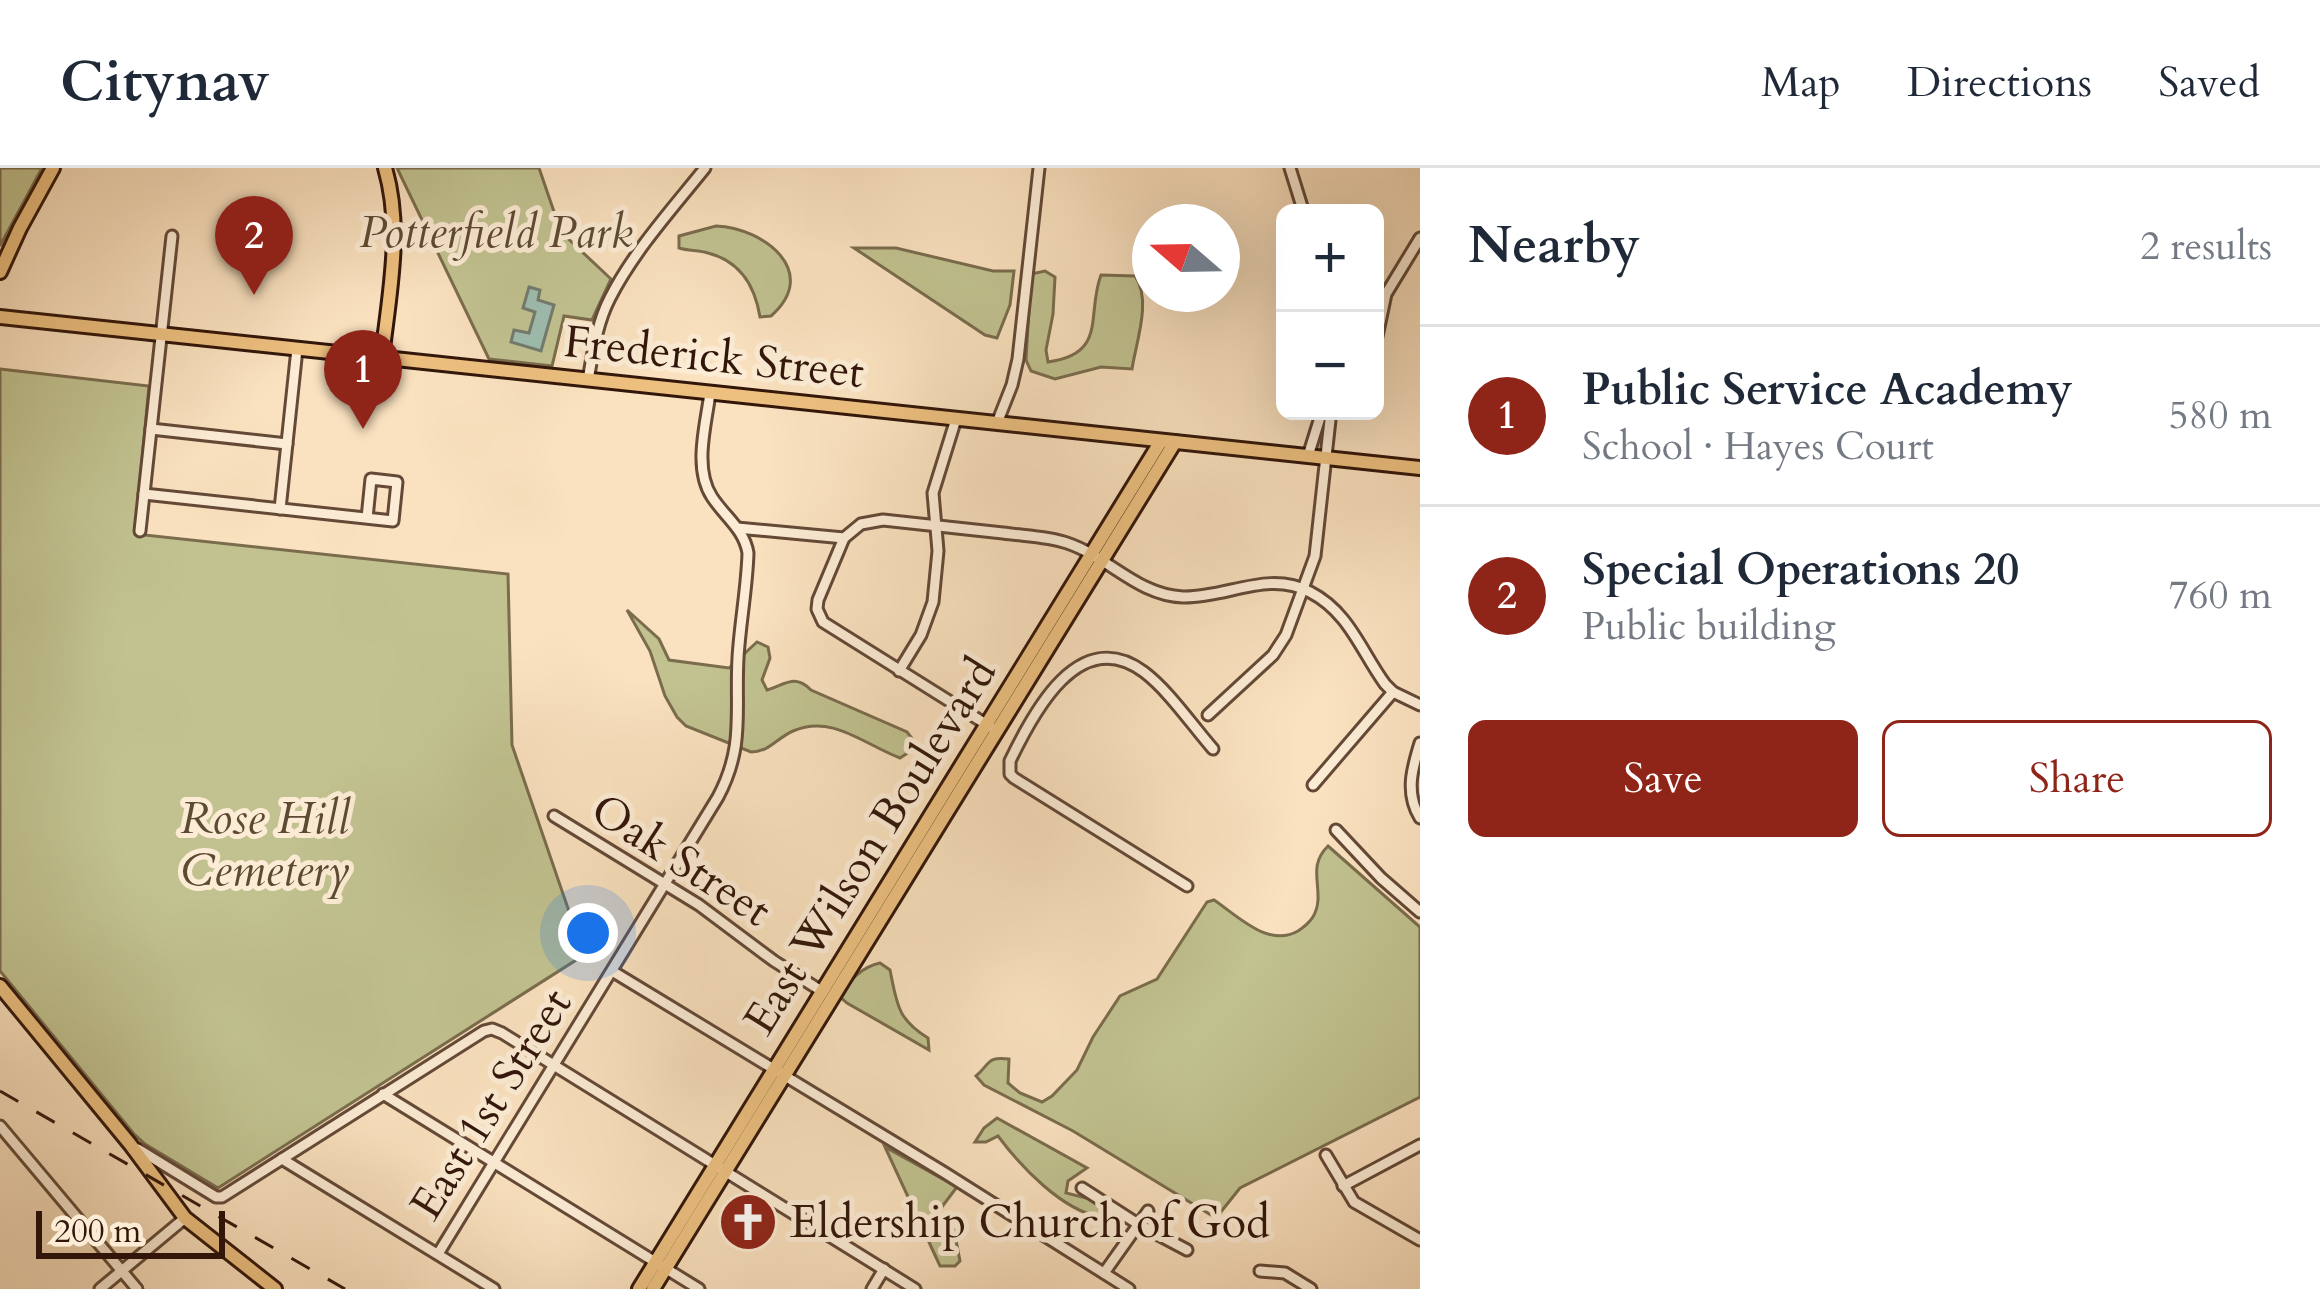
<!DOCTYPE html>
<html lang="en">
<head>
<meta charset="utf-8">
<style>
	body { margin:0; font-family:Cardo,serif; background:#f2f2f3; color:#1f2937 }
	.controls { position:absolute; right:36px; top:36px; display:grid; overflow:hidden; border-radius:18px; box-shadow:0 12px 48px #0002 }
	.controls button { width:108px; height:108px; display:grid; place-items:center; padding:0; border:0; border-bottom:3px solid #e0e1e3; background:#fff; color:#1f2937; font:60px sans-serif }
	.compass { position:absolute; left:1132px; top:36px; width:108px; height:108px; border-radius:50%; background:#fff; box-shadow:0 12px 48px #0002; rotate:290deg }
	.scale { position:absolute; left:36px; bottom:30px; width:189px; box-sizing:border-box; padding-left:12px; border:6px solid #32160a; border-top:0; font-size:33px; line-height:42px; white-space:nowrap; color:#32160a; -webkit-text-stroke:9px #fcecd5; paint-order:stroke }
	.you { position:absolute; left:588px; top:765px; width:42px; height:42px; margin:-30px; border:9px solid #fff; border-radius:50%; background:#1a73e8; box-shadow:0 0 0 18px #1a73e833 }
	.badge { display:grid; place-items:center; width:78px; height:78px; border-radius:50%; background:#8f2418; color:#fff; font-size:39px; font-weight:700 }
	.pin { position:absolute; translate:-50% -99px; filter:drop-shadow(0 3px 6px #0008) }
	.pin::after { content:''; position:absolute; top:63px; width:42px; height:36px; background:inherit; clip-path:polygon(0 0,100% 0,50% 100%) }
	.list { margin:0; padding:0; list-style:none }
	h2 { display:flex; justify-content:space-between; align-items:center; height:156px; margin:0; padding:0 48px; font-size:51px }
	h2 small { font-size:39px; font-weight:400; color:#747a83 }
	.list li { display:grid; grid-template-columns:78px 1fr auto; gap:36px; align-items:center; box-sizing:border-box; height:180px; padding:0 48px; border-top:3px solid #e0e1e3 }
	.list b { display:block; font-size:45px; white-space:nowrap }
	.list p { margin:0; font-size:39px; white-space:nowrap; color:#747a83 }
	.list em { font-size:39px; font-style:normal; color:#747a83 }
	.actions { display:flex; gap:24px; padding:36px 48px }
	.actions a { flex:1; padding:27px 0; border:3px solid #8f2418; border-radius:18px; text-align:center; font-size:42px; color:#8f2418 }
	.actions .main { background:#8f2418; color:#fff }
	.map { position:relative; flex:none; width:1420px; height:1121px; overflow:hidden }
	header { display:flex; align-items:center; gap:72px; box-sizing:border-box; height:168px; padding:0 60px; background:#fff; border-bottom:3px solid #e0e1e3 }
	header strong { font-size:57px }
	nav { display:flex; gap:66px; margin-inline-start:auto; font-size:42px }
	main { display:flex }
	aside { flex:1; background:#fff }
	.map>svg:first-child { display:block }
	.green { fill:#c1c290; stroke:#7a6c4d; stroke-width:3 }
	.water { fill:#9ebeb1; stroke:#737b6e; stroke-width:3 }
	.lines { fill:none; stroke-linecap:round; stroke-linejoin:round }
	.minor-casing { stroke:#644937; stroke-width:15 }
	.major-casing { stroke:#32160a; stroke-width:18 }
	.minor { stroke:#fcecd5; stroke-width:9 }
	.major { stroke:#edc080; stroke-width:12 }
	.rail { stroke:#32160a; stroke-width:3; stroke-dasharray:21 21; stroke-linecap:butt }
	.labels { text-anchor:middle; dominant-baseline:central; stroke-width:10; stroke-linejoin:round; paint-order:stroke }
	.park-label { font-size:45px; font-style:italic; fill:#5d4a32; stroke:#fcecd5 }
	.street-label { font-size:45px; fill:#32160a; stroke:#fcecd5 }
	.poi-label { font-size:45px; fill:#32160a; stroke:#fcecd5; text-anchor:start }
</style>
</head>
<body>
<header>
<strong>Citynav</strong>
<nav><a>Map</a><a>Directions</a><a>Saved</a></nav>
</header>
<main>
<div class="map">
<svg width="1420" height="1121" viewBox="0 0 1420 1121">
	<rect width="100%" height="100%" fill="#fae1bf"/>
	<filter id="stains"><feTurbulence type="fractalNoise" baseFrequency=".00167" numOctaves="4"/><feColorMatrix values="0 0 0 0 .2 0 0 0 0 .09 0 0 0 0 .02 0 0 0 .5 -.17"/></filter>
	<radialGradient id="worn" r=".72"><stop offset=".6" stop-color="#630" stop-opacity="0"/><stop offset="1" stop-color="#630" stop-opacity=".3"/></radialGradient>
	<g class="green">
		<polygon points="0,0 42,0 0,78"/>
		<polygon points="397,0 539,0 561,64 611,111 592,152 564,148 552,198 489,191"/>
		<path d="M716,58C764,60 821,104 771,148L760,149C755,118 740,93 708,85C699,82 689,83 679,80V68Z"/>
		<polygon points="854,80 896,80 993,103 1014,103 1010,137 997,170 985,167"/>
		<path d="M1045,103L1055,109L1053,146L1046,182L1048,194C1108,186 1086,146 1101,107L1135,108C1152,132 1136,174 1132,201L1101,199L1055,211L1031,203L1026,192L1031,106Z"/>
		<polygon points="0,201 149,218 135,366 508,406 512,577 584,787 218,1020 145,976 134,966 0,803"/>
		<path d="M627,442L659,471L669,492L729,500L757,474L768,479L770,490L762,512L767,522C786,516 795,506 811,522L907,564L914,573L909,584L900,590C863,576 832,546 793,563C777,570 769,584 751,584L686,558L677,549L665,528L650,483Z"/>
		<path d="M1328,678L1420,759V929L1240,1020L1216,1050L1073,963L984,917L976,908C990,896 987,888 1009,891L1008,915L1020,925L1042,934L1052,928L1077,902L1093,869L1120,828L1157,811L1207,734L1214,732C1238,748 1268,780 1298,763C1310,755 1317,747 1318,732C1319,711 1310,696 1328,678Z"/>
		<path d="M880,795L890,802C897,836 897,851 928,870L929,882L847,835L838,827C850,813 861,799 880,795Z"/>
		<path d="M997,950L1087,1000L1068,1013L1066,1025L1094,1032L1104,1038L1100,1049C1062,1042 1021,999 998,968L986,974H975L984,960Z"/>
		<polygon points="885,979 957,1019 938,1044 954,1062 960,1093 955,1098 940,1098"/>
	</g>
	<polygon class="water" points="529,119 540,122 538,132 554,137 541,183 511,174 514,162 529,165 535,144 523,140"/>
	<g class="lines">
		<defs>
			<g id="minor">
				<polyline points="1290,0 1304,45"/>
				<polyline points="1375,178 1386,126 1420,70"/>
				<path d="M588,212C593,184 597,155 610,130C634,83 672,41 705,0"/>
				<polyline points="997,255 1012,217 1018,191 1039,0"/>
				<polyline points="151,261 287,276"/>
				<polyline points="1308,288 1322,243"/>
				<path d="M144,326C227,335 310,344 393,353L397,314L371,311L367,350"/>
				<polyline points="280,341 297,181"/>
				<path d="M737,360L844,370L861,356L883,352C923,356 963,361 1003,365C1024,368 1047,368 1067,375C1109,389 1137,427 1183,429C1227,430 1268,402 1310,424C1349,444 1361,483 1385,516L1393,524L1420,537"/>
				<polyline points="140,363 172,68"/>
				<polyline points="844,370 818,432 817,441 823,454 997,563"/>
				<polyline points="899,503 921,467 933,434 938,383 933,325 956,251"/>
				<polyline points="1208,547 1273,487 1286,467 1315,388 1331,243"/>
				<path d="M1420,575C1412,601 1405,625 1420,650"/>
				<polyline points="1313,617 1393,524"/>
				<polyline points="554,648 699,737 774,793 823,824"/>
				<polyline points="1336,662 1381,710 1420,744"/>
				<path d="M1187,718L1014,610L1010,606V593C1033,545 1079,456 1144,504C1169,523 1192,557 1213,581"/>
				<polyline points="612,803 945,1005 1129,1121"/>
				<polyline points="383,926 699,1121"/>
				<polyline points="0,958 137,1121"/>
				<polyline points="138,981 216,1029 222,1029 484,863 492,861 502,865 915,1121"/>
				<polyline points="1326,987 1354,1034 1420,1072"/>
				<polyline points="282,991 494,1121"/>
				<polyline points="1343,1018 1420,977"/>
				<polyline points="1082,1020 1138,1056 1187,1082"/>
				<path d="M438,1086L718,629C745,578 735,544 738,490C740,455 747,420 748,385C744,361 725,349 712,329C693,300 706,257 710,225"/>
				<polyline points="1260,1103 1285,1105 1311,1121"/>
				<polyline points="1104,1105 1148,1043"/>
				<polyline points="100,1121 185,1050"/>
				<polyline points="872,1121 884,1101"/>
			</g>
			<g id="major">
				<polyline points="0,104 20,60 53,0"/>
				<polyline points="0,149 1420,300"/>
				<path d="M382,189C389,127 403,61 385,0"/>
				<polyline points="0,818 130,976 185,1050 275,1121"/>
				<polyline points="639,1121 1161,273"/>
				<polyline points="653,1121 1175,274"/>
			</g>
		</defs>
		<use href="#minor" class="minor-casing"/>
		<use href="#major" class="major-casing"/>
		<use href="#minor" class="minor"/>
		<use href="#major" class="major"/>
		<polyline class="rail" points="0,923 345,1121"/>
	</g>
	<defs>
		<symbol id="church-disc" viewBox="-11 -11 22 22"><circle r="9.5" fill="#8f2418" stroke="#fcecd5"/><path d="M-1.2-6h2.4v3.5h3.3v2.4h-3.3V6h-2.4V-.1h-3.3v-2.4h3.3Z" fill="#fff"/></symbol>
	</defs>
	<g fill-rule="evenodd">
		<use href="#church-disc" x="715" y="1021" width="66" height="66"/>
	</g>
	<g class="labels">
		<g class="park-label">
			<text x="496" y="64">Potterfield Park</text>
			<text x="265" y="650">Rose Hill<tspan x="265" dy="52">Cemetery</tspan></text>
		</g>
		<g class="street-label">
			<text transform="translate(714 189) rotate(6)">Frederick Street</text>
			<text transform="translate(870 678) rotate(-58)">East Wilson Boulevard</text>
			<text transform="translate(681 692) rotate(33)">Oak Street</text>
			<text transform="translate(491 936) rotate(-58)">East 1st Street</text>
		</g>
		<g class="poi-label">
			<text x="790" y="1054">Eldership Church of God</text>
		</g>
	</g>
	<rect width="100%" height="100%" filter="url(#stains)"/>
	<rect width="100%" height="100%" fill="url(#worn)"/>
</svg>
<div class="controls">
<button>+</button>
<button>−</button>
</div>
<svg class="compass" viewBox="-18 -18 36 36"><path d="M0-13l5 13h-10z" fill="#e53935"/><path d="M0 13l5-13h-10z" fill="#747a83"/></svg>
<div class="scale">200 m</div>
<div class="you"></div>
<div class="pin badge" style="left:363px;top:261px">1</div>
<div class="pin badge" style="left:254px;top:127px">2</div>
</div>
<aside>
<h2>Nearby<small>2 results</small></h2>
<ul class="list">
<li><span class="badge">1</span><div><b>Public Service Academy</b><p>School · Hayes Court</p></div><em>580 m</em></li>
<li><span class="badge">2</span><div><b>Special Operations 20</b><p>Public building</p></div><em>760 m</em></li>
</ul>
<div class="actions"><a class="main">Save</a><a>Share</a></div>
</aside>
</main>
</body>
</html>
